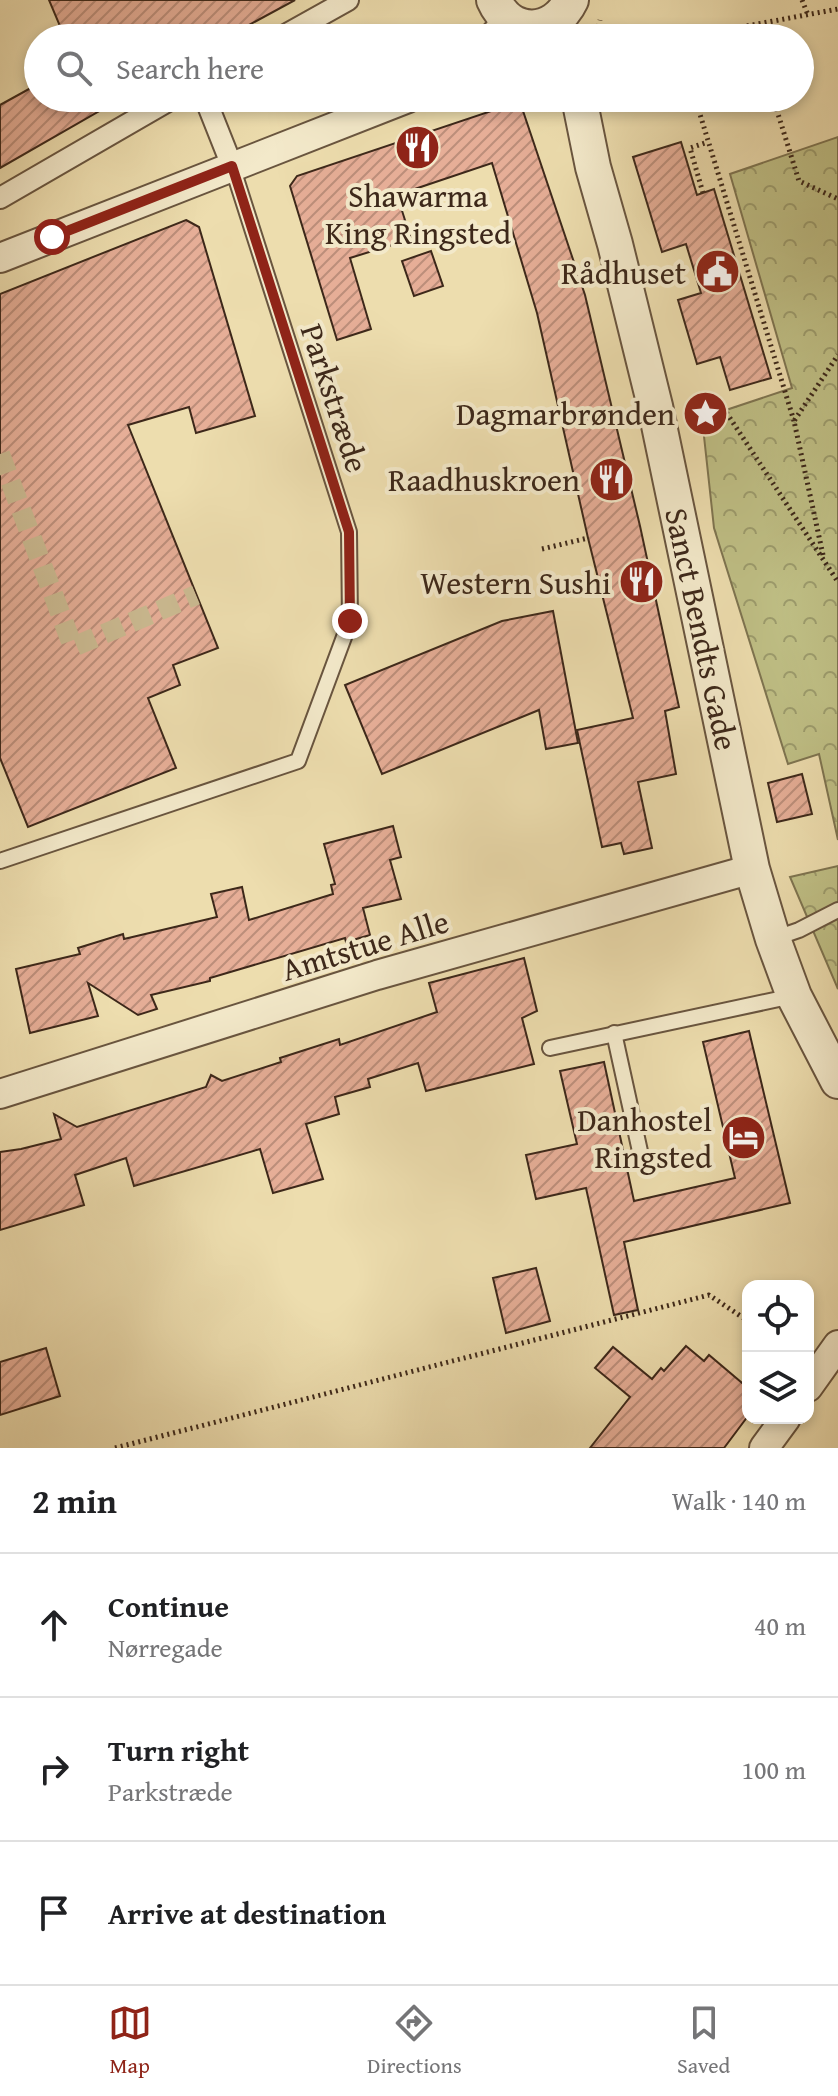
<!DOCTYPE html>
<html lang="en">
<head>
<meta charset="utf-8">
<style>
	body { margin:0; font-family:"Gentium Book Plus",serif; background:#f2f2f2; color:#202124 }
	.controls { position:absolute; right:24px; bottom:24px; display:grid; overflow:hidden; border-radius:16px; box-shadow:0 4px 12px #0003 }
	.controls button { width:72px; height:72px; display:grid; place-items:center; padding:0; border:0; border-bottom:2px solid #e0e0e0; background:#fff; color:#202124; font:40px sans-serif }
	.stop { position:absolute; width:24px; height:24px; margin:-18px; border:6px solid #8f2418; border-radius:50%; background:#fff }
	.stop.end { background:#8f2418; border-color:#fff; box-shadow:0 2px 8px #0008 }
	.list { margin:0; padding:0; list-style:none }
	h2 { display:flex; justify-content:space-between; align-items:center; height:104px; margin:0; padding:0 32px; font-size:34px }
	h2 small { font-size:26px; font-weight:400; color:#757577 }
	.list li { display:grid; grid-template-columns:52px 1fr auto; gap:24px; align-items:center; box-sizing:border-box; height:144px; padding:0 32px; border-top:2px solid #e0e0e0 }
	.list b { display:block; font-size:30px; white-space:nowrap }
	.list p { margin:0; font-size:26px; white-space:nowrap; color:#757577 }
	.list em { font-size:26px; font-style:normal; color:#757577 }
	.icon { flex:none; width:44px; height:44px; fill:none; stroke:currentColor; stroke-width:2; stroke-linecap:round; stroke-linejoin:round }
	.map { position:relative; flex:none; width:838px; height:1448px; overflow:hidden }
	.search { position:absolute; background:#fff; box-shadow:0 4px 12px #0003; left:24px; right:24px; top:24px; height:88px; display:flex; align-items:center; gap:20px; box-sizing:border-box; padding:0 28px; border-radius:44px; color:#757577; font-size:30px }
	.sheet { height:536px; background:#fff }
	nav { display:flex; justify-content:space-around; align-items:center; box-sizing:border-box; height:112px; border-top:2px solid #e0e0e0; background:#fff; font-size:22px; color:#757577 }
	nav a { display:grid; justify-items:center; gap:4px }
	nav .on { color:#8f2418 }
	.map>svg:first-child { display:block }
	.park { fill:url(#park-crowns); stroke:#7e7450; stroke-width:2 }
	.building { fill:url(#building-hatch); stroke:#3d281a; stroke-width:2 }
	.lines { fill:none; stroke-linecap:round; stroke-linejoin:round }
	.pedestrian-tunnel { stroke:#cab990; stroke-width:20; stroke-dasharray:20 10; stroke-linecap:butt }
	.service-casing { stroke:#69553f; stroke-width:18 }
	.pedestrian-casing { stroke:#69553f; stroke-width:24 }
	.minor-casing { stroke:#69553f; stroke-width:32 }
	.tertiary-casing { stroke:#69553f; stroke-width:38 }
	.path { stroke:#3d281a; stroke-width:5; stroke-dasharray:2 4; stroke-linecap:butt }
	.service { stroke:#f3e9ca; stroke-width:14 }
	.pedestrian { stroke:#f3e9ca; stroke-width:20 }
	.minor { stroke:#f3e9ca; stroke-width:28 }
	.tertiary { stroke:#f3e9ca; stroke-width:34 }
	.route { stroke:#8f2418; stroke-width:10 }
	.labels { text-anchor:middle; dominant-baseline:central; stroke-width:8; stroke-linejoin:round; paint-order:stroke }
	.poi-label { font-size:32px; fill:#3d281a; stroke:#f3e9ca; text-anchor:end }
	.street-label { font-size:32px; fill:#3d281a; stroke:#f3e9ca }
</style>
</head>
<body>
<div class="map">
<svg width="838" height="1448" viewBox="0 0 838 1448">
	<defs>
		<pattern id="park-crowns" width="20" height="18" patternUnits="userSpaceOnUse" patternTransform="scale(2)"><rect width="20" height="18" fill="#bfbf85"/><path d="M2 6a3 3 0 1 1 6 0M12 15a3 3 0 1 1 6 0" fill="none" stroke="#9c9b6c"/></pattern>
		<pattern id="building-hatch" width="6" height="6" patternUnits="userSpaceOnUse" patternTransform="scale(2)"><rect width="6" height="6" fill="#e6ae97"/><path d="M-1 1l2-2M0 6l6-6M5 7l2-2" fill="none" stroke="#bc8e7a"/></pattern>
	</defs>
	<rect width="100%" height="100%" fill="#edddae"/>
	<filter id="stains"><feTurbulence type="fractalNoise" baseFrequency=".0025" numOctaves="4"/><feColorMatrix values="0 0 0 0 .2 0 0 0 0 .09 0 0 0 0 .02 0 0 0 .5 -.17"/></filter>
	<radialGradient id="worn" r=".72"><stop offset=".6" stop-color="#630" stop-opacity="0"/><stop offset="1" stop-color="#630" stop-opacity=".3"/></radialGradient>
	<g class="park">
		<polygon points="838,137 838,840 819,754 788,764 714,528 702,418 792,388 730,174"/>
		<polygon points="838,866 838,989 790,877"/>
	</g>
	<g class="building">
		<polygon points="49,0 295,0 225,38 65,38"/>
		<polygon points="38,84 38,98 122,98 0,168 0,105"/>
		<polygon points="509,105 523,111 585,295 640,526 679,707 665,711 676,774 638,782 652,848 624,854 621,843 602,847 577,730 633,718 588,538 537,313 492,163 397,195 411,239 350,258 371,329 337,340 290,186 297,176"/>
		<polygon points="681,142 697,195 714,189 771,378 730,390 720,357 697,364 678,300 701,293 686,244 662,252 633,157"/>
		<polygon points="186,220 199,227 255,416 196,433 189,407 128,425 218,648 173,665 180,685 148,698 176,768 28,827 0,758 0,294"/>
		<polygon points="431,251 443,286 414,296 402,261"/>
		<polygon points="553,611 578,743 546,749 539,710 382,774 345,685 502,621"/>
		<polygon points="802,774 812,814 777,822 768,783"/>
		<polygon points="393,826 401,857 390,860 401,899 363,908 370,935 346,942 345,938 210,978 210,981 151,995 157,1009 138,1015 88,983 98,1016 30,1033 16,969 80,954 78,948 123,934 124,939 217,917 211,894 242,887 249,920 333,894 331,885 335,884 324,844"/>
		<polygon points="524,958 537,1011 522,1018 534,1064 426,1091 418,1063 368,1079 370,1087 335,1097 339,1114 306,1124 323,1179 273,1193 260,1149 134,1186 126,1158 75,1175 84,1205 0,1230 0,1152 21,1149 61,1139 54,1114 77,1127 206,1087 211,1075 222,1081 281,1062 280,1058 339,1039 340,1045 437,1012 429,983"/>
		<polygon points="749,1031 790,1203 624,1242 638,1310 614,1315 586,1188 536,1199 526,1155 577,1144 560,1071 604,1062 634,1201 735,1178 703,1042"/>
		<polygon points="536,1268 550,1321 506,1333 493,1278"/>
		<polygon points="686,1346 704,1361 709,1355 748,1388 748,1416 724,1448 590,1448 630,1397 595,1368 613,1347 652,1379 661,1368 664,1371"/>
		<polygon points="46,1348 60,1396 0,1415 0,1362"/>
	</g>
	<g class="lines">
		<polyline class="pedestrian-tunnel" points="0,454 73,647 196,595"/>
		<defs>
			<g id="service">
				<polyline points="0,861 298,761 350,621 349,532 232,166"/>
				<polyline points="773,939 799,930 838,910"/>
				<polyline points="614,1033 643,1165"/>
				<polyline points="550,1048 793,996"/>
			</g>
			<g id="pedestrian">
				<polyline points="280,38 348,0"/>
				<polyline points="205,98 232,166"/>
				<polyline points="0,198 173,98"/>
			</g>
			<g id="minor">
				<polyline points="492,38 509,20"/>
				<polyline points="0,258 408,98"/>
				<polyline points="0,1094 377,975 752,869"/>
				<polyline points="808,1387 838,1345"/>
				<polyline points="764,1448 786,1418"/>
			</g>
			<g id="tertiary">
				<path d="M494,0C510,37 554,36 571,0"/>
				<polyline points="579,98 593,167 615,244 655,406 752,869 773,939 794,996 838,1081"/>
			</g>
		</defs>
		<use href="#service" class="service-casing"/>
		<use href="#pedestrian" class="pedestrian-casing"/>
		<use href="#minor" class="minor-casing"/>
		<use href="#tertiary" class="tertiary-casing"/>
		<g class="path">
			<polyline points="802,0 808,15"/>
			<polyline points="749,26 753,38"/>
			<polyline points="596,38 600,20"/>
			<polyline points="682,38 838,9"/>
			<polyline points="695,98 794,421"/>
			<polyline points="773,98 799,181 838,199"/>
			<polyline points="703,193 690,148 708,142"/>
			<polyline points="688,406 722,406 838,582"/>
			<polyline points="542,549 588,538"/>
			<polyline points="823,555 794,421 838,355"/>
			<polyline points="115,1448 709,1295 748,1321"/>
		</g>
		<use href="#service" class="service"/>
		<use href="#pedestrian" class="pedestrian"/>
		<use href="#minor" class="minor"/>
		<use href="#tertiary" class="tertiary"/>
	</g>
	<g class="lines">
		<polyline class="route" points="52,237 232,166 349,532 350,621"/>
	</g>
	<defs>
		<symbol id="restaurant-disc" viewBox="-11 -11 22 22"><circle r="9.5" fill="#8f2418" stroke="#f3e9ca"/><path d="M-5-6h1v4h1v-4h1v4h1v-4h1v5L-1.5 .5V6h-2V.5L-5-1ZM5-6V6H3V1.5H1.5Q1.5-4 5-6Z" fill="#fff"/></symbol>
		<symbol id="civic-disc" viewBox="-11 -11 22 22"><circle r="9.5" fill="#8f2418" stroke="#f3e9ca"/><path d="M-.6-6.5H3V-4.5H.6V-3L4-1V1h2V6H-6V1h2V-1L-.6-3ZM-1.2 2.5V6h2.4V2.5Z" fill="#fff"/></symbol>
		<symbol id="sight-disc" viewBox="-11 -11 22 22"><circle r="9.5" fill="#8f2418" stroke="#f3e9ca"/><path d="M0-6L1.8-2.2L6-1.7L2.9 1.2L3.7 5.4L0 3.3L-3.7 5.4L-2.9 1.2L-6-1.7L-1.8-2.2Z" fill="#fff"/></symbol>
		<symbol id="hotel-disc" viewBox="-11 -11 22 22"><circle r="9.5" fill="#8f2418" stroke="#f3e9ca"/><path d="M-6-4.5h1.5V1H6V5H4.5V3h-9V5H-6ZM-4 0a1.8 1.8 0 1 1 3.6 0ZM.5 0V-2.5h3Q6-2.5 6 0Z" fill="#fff"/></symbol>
	</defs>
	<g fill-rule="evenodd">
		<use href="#restaurant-disc" x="392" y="122" width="51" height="51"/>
		<use href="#civic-disc" x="692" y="246" width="51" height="51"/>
		<use href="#sight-disc" x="680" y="388" width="51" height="51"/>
		<use href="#restaurant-disc" x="586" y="454" width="51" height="51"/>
		<use href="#restaurant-disc" x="616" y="556" width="51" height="51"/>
		<use href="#hotel-disc" x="718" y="1112" width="51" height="51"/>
	</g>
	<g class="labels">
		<g class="poi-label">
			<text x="418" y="195" text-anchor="middle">Shawarma<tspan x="418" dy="37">King Ringsted</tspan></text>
			<text x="686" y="272">Rådhuset</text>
			<text x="675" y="413">Dagmarbrønden</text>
			<text x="580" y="479">Raadhuskroen</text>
			<text x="611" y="582">Western Sushi</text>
			<text x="712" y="1119">Danhostel<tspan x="712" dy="37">Ringsted</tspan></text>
		</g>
		<g class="street-label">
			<text transform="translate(335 398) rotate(72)">Parkstræde</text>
			<text transform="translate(702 629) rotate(78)">Sanct Bendts Gade</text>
			<text transform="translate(365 945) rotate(-17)">Amtstue Alle</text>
		</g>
	</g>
	<rect width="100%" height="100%" filter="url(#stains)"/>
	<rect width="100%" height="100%" fill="url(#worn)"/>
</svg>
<div class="controls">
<button><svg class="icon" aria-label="locate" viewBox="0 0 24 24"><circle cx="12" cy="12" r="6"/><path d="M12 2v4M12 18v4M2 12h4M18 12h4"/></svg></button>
<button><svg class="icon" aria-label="layers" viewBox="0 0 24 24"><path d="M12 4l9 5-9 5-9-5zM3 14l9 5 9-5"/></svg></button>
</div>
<div class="stop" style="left:52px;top:237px"></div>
<div class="stop end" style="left:350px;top:621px"></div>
<div class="search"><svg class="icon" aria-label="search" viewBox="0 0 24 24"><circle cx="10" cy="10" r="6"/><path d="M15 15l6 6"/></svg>Search here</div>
</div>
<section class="sheet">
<h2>2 min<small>Walk · 140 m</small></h2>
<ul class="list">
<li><svg class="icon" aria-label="ahead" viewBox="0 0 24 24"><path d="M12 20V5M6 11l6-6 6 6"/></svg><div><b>Continue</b><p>Nørregade</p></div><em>40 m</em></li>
<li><svg class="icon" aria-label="right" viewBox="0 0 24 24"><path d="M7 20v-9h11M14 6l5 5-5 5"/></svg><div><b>Turn right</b><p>Parkstræde</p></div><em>100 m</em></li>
<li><svg class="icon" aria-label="arrive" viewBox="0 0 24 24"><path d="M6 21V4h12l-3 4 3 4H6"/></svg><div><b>Arrive at destination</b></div></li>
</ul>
</section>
<nav>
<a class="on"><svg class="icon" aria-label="map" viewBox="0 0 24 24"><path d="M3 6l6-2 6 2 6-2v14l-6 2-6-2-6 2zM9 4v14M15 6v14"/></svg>Map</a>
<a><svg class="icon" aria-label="directions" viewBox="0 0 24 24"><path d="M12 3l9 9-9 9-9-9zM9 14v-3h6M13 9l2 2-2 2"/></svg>Directions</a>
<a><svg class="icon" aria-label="saved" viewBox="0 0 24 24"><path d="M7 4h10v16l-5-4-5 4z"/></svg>Saved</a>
</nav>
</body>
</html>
